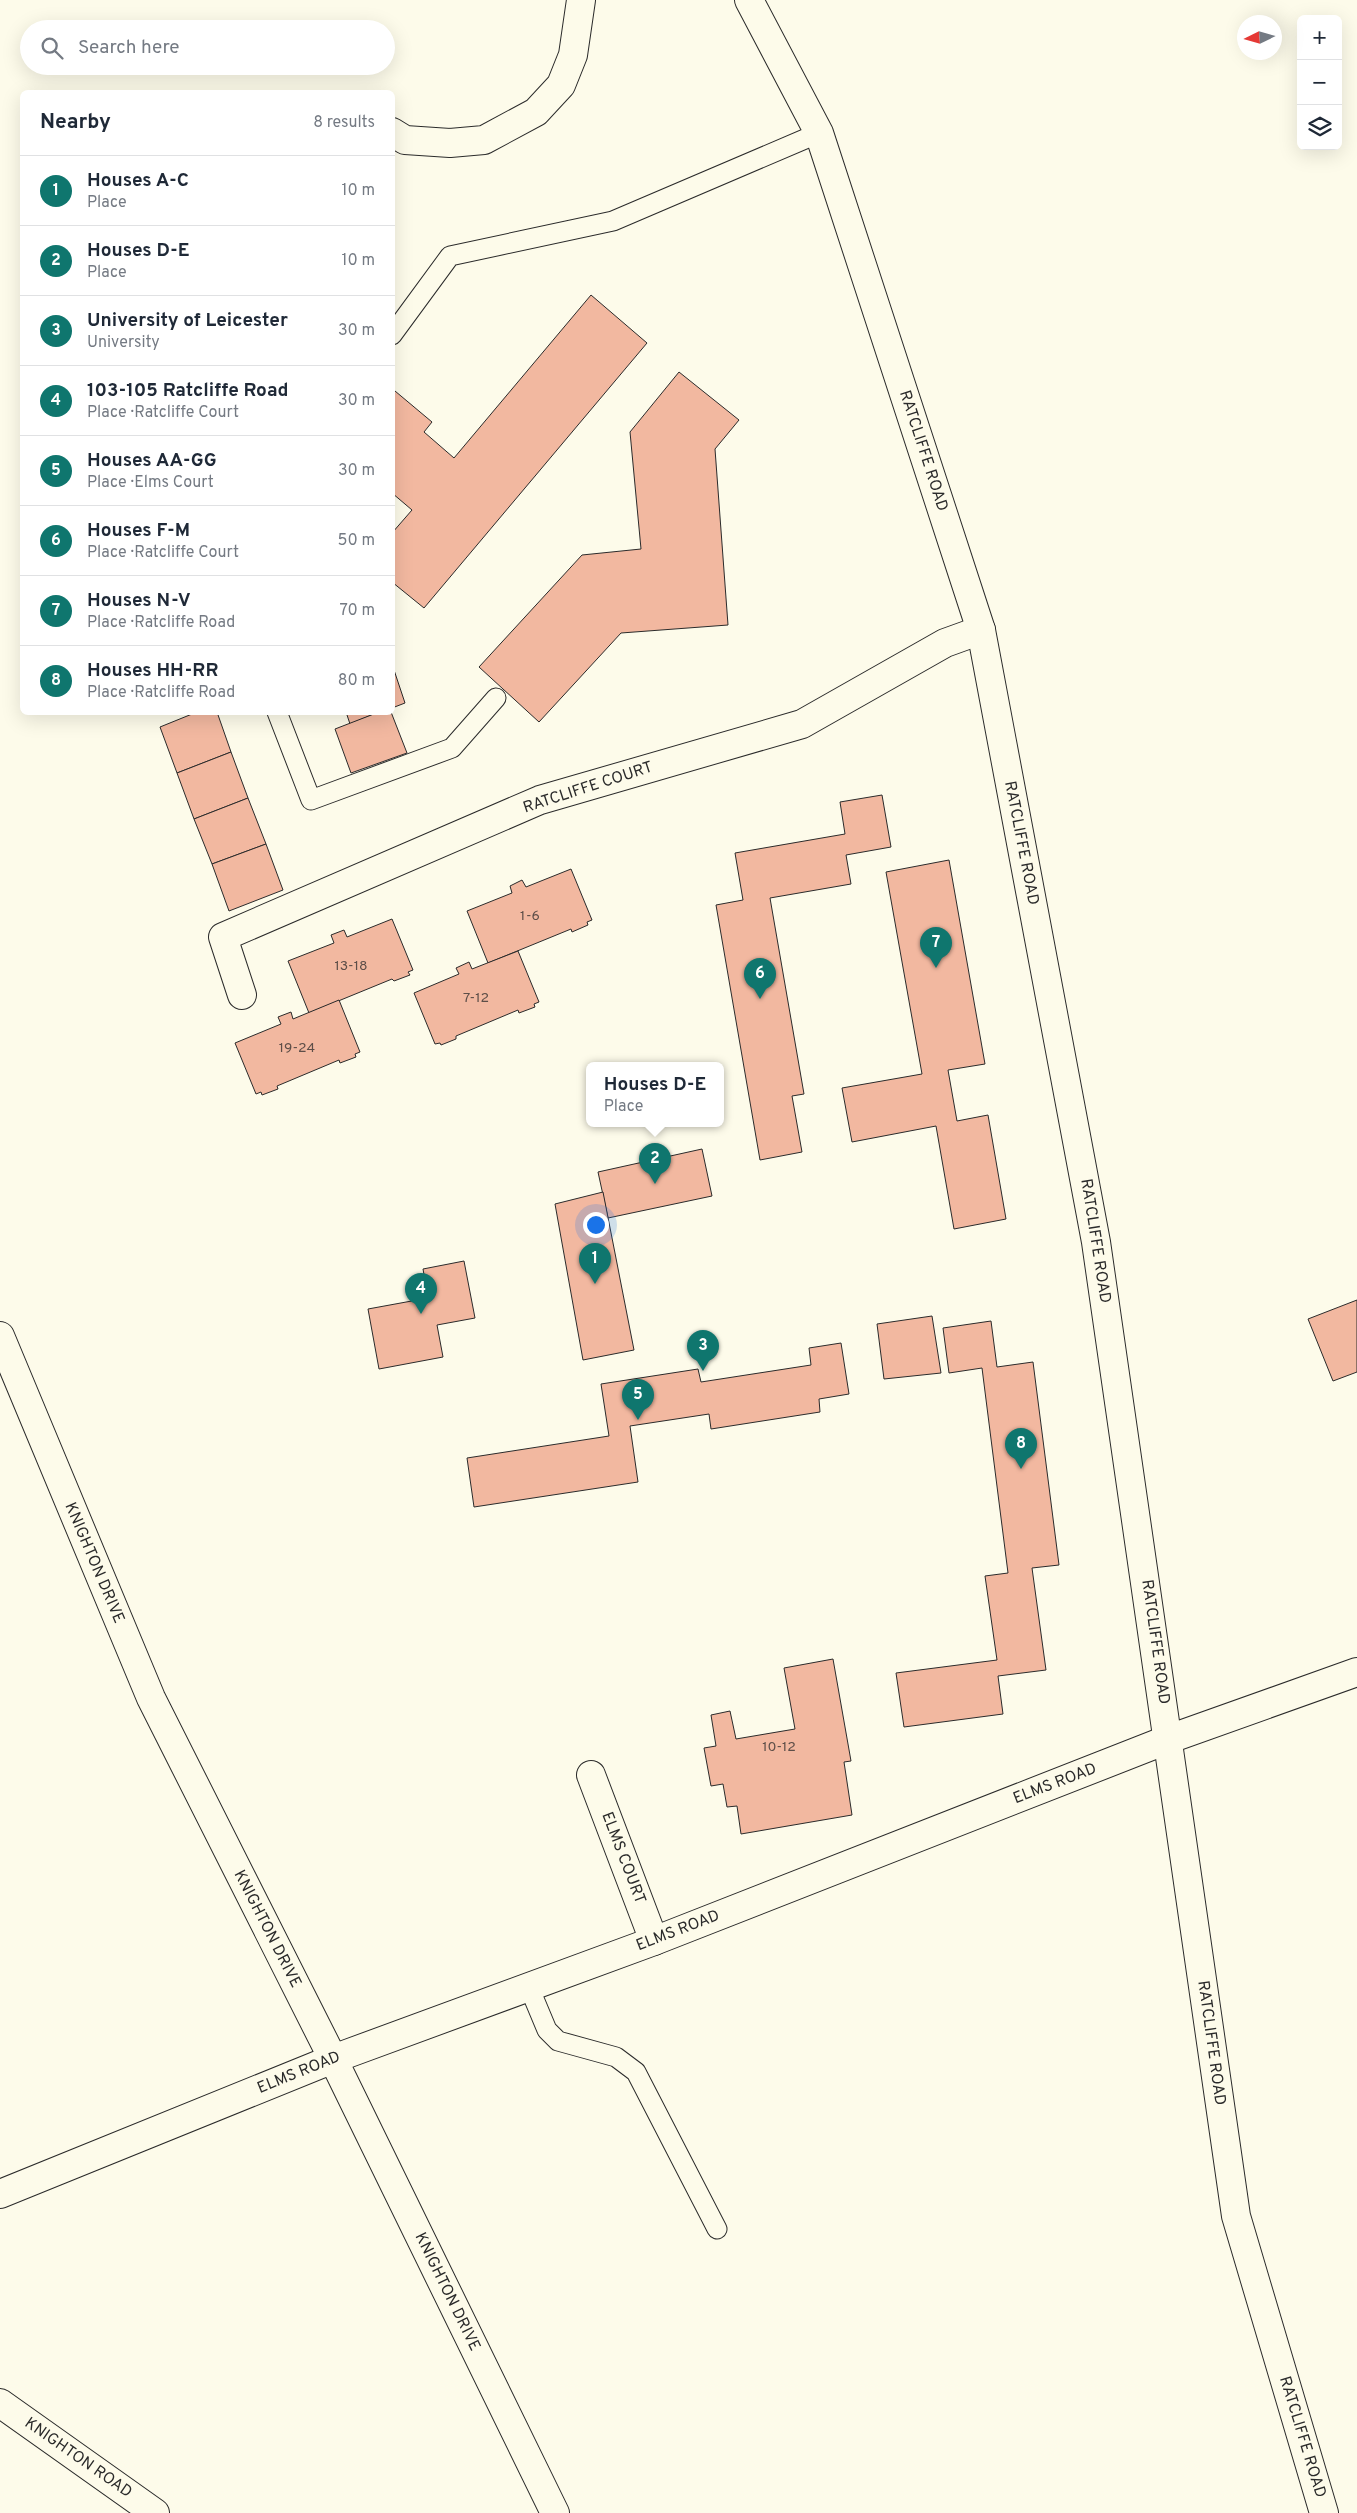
<!DOCTYPE html>
<html lang="en">
<head>
<meta charset="utf-8">
<style>
	body { margin:0; font-family:Overpass,sans-serif; background:#f2f2f3; color:#1f2937 }
	.controls { position:absolute; right:15px; top:15px; display:grid; overflow:hidden; border-radius:8px; box-shadow:0 5px 20px #0002 }
	.controls button { width:45px; height:45px; display:grid; place-items:center; padding:0; border:0; border-bottom:1px solid #e0e1e3; background:#fff; color:#1f2937; font:25px sans-serif }
	.compass { position:absolute; left:1237px; top:15px; width:45px; height:45px; border-radius:50%; background:#fff; box-shadow:0 5px 20px #0002; rotate:265deg }
	.you { position:absolute; left:595px; top:1224px; width:18px; height:18px; margin:-12px; border:4px solid #fff; border-radius:50%; background:#1a73e8; box-shadow:0 0 0 8px #1a73e833 }
	.badge { display:grid; place-items:center; width:32px; height:32px; border-radius:50%; background:#0f766e; color:#fff; font-size:16px; font-weight:700 }
	.pin { position:absolute; translate:-50% -41px; filter:drop-shadow(0 1px 2px #0008) }
	.pin::after { content:''; position:absolute; top:26px; width:18px; height:15px; background:inherit; clip-path:polygon(0 0,100% 0,50% 100%) }
	.popup { position:absolute; left:586px; top:1062px; width:138px; height:65px; box-sizing:border-box; display:grid; place-content:center; border-radius:8px; background:#fff; filter:drop-shadow(0 1px 4px #0005); font-size:16px; white-space:nowrap; color:#747a83 }
	.popup b { font-size:19px; color:#1f2937 }
	.popup::after { content:''; position:absolute; left:50%; top:100%; margin-left:-10px; border:10px solid transparent; border-top-color:#fff }
	.list { margin:0; padding:0; list-style:none }
	h2 { display:flex; justify-content:space-between; align-items:center; height:65px; margin:0; padding:0 20px; font-size:21px }
	h2 small { font-size:16px; font-weight:400; color:#747a83 }
	.list li { display:grid; grid-template-columns:32px 1fr auto; gap:15px; align-items:center; box-sizing:border-box; height:70px; padding:0 20px; border-top:1px solid #e0e1e3 }
	.list b { display:block; font-size:19px; white-space:nowrap }
	.list p { margin:0; font-size:16px; white-space:nowrap; color:#747a83 }
	.list em { font-size:16px; font-style:normal; color:#747a83 }
	.icon { flex:none; width:28px; height:28px; fill:none; stroke:currentColor; stroke-width:2; stroke-linecap:round; stroke-linejoin:round }
	.map { position:relative; flex:none; width:1357px; height:2513px; overflow:hidden }
	.search { position:absolute; background:#fff; box-shadow:0 5px 20px #0002; left:20px; top:20px; width:375px; height:55px; display:flex; align-items:center; gap:12px; box-sizing:border-box; padding:0 18px; border-radius:28px; color:#747a83; font-size:19px }
	.panel { position:absolute; background:#fff; box-shadow:0 5px 20px #0002; left:20px; top:90px; width:375px; height:625px; border-radius:8px }
	.map>svg:first-child { display:block }
	.building { fill:#f2b8a0; stroke:#2b2b2b }
	.lines { fill:none; stroke-linecap:round; stroke-linejoin:round }
	.service-casing { stroke:#2b2b2b; stroke-width:21 }
	.minor-casing { stroke:#2b2b2b; stroke-width:30 }
	.tertiary-casing { stroke:#2b2b2b; stroke-width:30 }
	.service { stroke:#fdfbea; stroke-width:19 }
	.minor { stroke:#fdfbea; stroke-width:28 }
	.tertiary { stroke:#fdfbea; stroke-width:28 }
	.labels { text-anchor:middle; dominant-baseline:central; stroke-width:4; stroke-linejoin:round; paint-order:stroke }
	.number-label { font-size:14px; fill:#5d4e48 }
	.street-label { font-size:16px; fill:#2b2b2b; stroke:#fdfbea }
</style>
</head>
<body>
<div class="map">
<svg width="1357" height="2513" viewBox="0 0 1357 2513">
	<rect width="100%" height="100%" fill="#fdfbea"/>
	<g class="building">
		<polygon points="591,295 647,343 424,608 392,582 392,533 412,510 392,493 392,393 395,391 432,422 424,432 454,458"/>
		<polygon points="679,372 739,420 715,449 728,625 621,633 539,722 479,667 582,555 641,549 630,432"/>
		<polygon points="392,664 405,703 392,708"/>
		<polygon points="197,712 217,712 231,752 177,773 160,727"/>
		<polygon points="346,712 379,712 350,724"/>
		<polygon points="379,712 391,712 407,753 351,773 335,729"/>
		<polygon points="231,752 248,798 194,819 177,773"/>
		<polygon points="882,795 891,847 846,855 851,884 770,898 804,1094 792,1096 802,1152 760,1160 716,905 743,900 735,853 845,834 840,802"/>
		<polygon points="248,798 266,844 212,864 194,819"/>
		<polygon points="266,844 283,890 229,911 212,864"/>
		<polygon points="949,860 985,1064 948,1070 957,1121 988,1115 1006,1219 954,1229 936,1126 852,1142 842,1088 922,1074 886,872"/>
		<polygon points="571,869 592,920 587,922 588,925 572,932 571,929 488,963 467,911 512,893 510,886 522,880 526,887"/>
		<polygon points="392,919 413,970 408,972 410,975 394,981 392,979 309,1013 288,961 334,943 331,935 344,930 347,937"/>
		<polygon points="518,951 539,1002 534,1004 535,1007 519,1013 518,1010 456,1036 456,1039 441,1045 440,1043 435,1044 414,993 459,974 456,968 469,962 472,969"/>
		<polygon points="339,1000 360,1052 355,1054 356,1057 340,1063 339,1060 277,1086 278,1089 262,1095 261,1092 256,1094 235,1043 281,1024 278,1017 291,1012 293,1019"/>
		<polygon points="702,1149 712,1196 608,1218 598,1172"/>
		<polygon points="603,1192 634,1350 583,1360 555,1204"/>
		<polygon points="464,1261 475,1318 437,1325 443,1357 379,1369 368,1309 428,1298 423,1269"/>
		<polygon points="1357,1300 1357,1372 1333,1381 1308,1319"/>
		<polygon points="932,1316 941,1373 884,1379 877,1324"/>
		<polygon points="991,1321 997,1367 1033,1362 1059,1565 1032,1568 1046,1670 998,1676 1003,1714 904,1727 896,1673 997,1660 985,1576 1008,1573 982,1368 949,1373 943,1328"/>
		<polygon points="841,1343 849,1394 819,1399 820,1412 711,1429 709,1414 630,1426 638,1482 474,1507 467,1458 609,1436 601,1384 698,1369 701,1382 811,1365 809,1348"/>
		<polygon points="833,1659 851,1761 844,1762 852,1815 741,1834 737,1806 727,1807 723,1784 711,1786 704,1748 716,1746 711,1715 730,1711 736,1739 795,1729 784,1668"/>
	</g>
	<g class="lines">
		<defs>
			<g id="service">
				<polyline points="392,335 450,256 613,221 819,133"/>
				<polyline points="277,712 311,800 452,748 496,698"/>
				<polyline points="529,1987 547,2030 558,2041 616,2057 636,2072 717,2229"/>
			</g>
			<g id="minor">
				<polyline points="749,0 819,133 981,630 1096,1242 1236,2216 1324,2513"/>
				<polyline points="392,132 405,140 450,143 484,140 536,112 561,85 573,55 581,0"/>
				<polyline points="242,995 223,937 540,800 802,724 945,643 981,630"/>
				<polyline points="0,1336 151,1698 333,2059 555,2513"/>
				<polyline points="591,1775 654,1941"/>
				<polyline points="0,2194 333,2059 654,1941 1169,1739 1357,1672"/>
			</g>
			<polyline id="tertiary" points="0,2403 155,2513"/>
		</defs>
		<use href="#service" class="service-casing"/>
		<use href="#minor" class="minor-casing"/>
		<use href="#tertiary" class="tertiary-casing"/>
		<use href="#service" class="service"/>
		<use href="#minor" class="minor"/>
		<use href="#tertiary" class="tertiary"/>
	</g>
	<g class="labels">
		<g class="number-label">
			<text x="530" y="916">1-6</text>
			<text x="351" y="966">13-18</text>
			<text x="476" y="998">7-12</text>
			<text x="297" y="1048">19-24</text>
			<text x="779" y="1747">10-12</text>
		</g>
		<g class="street-label">
			<text transform="translate(923 451) rotate(72)">RATCLIFFE ROAD</text>
			<text transform="translate(588 788) rotate(-18)">RATCLIFFE COURT</text>
			<text transform="translate(1021 843) rotate(79)">RATCLIFFE ROAD</text>
			<text transform="translate(1095 1241) rotate(81)">RATCLIFFE ROAD</text>
			<text transform="translate(94 1563) rotate(67)">KNIGHTON DRIVE</text>
			<text transform="translate(1155 1642) rotate(82)">RATCLIFFE ROAD</text>
			<text transform="translate(1055 1784) rotate(-21)">ELMS ROAD</text>
			<text transform="translate(623 1858) rotate(69)">ELMS COURT</text>
			<text transform="translate(267 1929) rotate(63)">KNIGHTON DRIVE</text>
			<text transform="translate(678 1931) rotate(-21)">ELMS ROAD</text>
			<text transform="translate(1211 2043) rotate(82)">RATCLIFFE ROAD</text>
			<text transform="translate(299 2073) rotate(-22)">ELMS ROAD</text>
			<text transform="translate(447 2292) rotate(64)">KNIGHTON DRIVE</text>
			<text transform="translate(1302 2437) rotate(73)">RATCLIFFE ROAD</text>
			<text transform="translate(78 2458) rotate(35)">KNIGHTON ROAD</text>
		</g>
	</g>
</svg>
<div class="controls">
<button>+</button>
<button>−</button>
<button><svg class="icon" aria-label="layers" viewBox="0 0 24 24"><path d="M12 4l9 5-9 5-9-5zM3 14l9 5 9-5"/></svg></button>
</div>
<svg class="compass" viewBox="-18 -18 36 36"><path d="M0-13l5 13h-10z" fill="#e53935"/><path d="M0 13l5-13h-10z" fill="#747a83"/></svg>
<div class="you"></div>
<div class="pin badge" style="left:595px;top:1284px">1</div>
<div class="pin badge" style="left:655px;top:1184px">2</div>
<div class="popup"><b>Houses D-E</b>Place</div>
<div class="pin badge" style="left:703px;top:1371px">3</div>
<div class="pin badge" style="left:421px;top:1314px">4</div>
<div class="pin badge" style="left:638px;top:1420px">5</div>
<div class="pin badge" style="left:760px;top:999px">6</div>
<div class="pin badge" style="left:936px;top:968px">7</div>
<div class="pin badge" style="left:1021px;top:1469px">8</div>
<div class="search"><svg class="icon" aria-label="search" viewBox="0 0 24 24"><circle cx="10" cy="10" r="6"/><path d="M15 15l6 6"/></svg>Search here</div>
<section class="panel">
<h2>Nearby<small>8 results</small></h2>
<ul class="list">
<li><span class="badge">1</span><div><b>Houses A-C</b><p>Place</p></div><em>10 m</em></li>
<li><span class="badge">2</span><div><b>Houses D-E</b><p>Place</p></div><em>10 m</em></li>
<li><span class="badge">3</span><div><b>University of Leicester</b><p>University</p></div><em>30 m</em></li>
<li><span class="badge">4</span><div><b>103-105 Ratcliffe Road</b><p>Place · Ratcliffe Court</p></div><em>30 m</em></li>
<li><span class="badge">5</span><div><b>Houses AA-GG</b><p>Place · Elms Court</p></div><em>30 m</em></li>
<li><span class="badge">6</span><div><b>Houses F-M</b><p>Place · Ratcliffe Court</p></div><em>50 m</em></li>
<li><span class="badge">7</span><div><b>Houses N-V</b><p>Place · Ratcliffe Road</p></div><em>70 m</em></li>
<li><span class="badge">8</span><div><b>Houses HH-RR</b><p>Place · Ratcliffe Road</p></div><em>80 m</em></li>
</ul>
</section>
</div>
</body>
</html>
